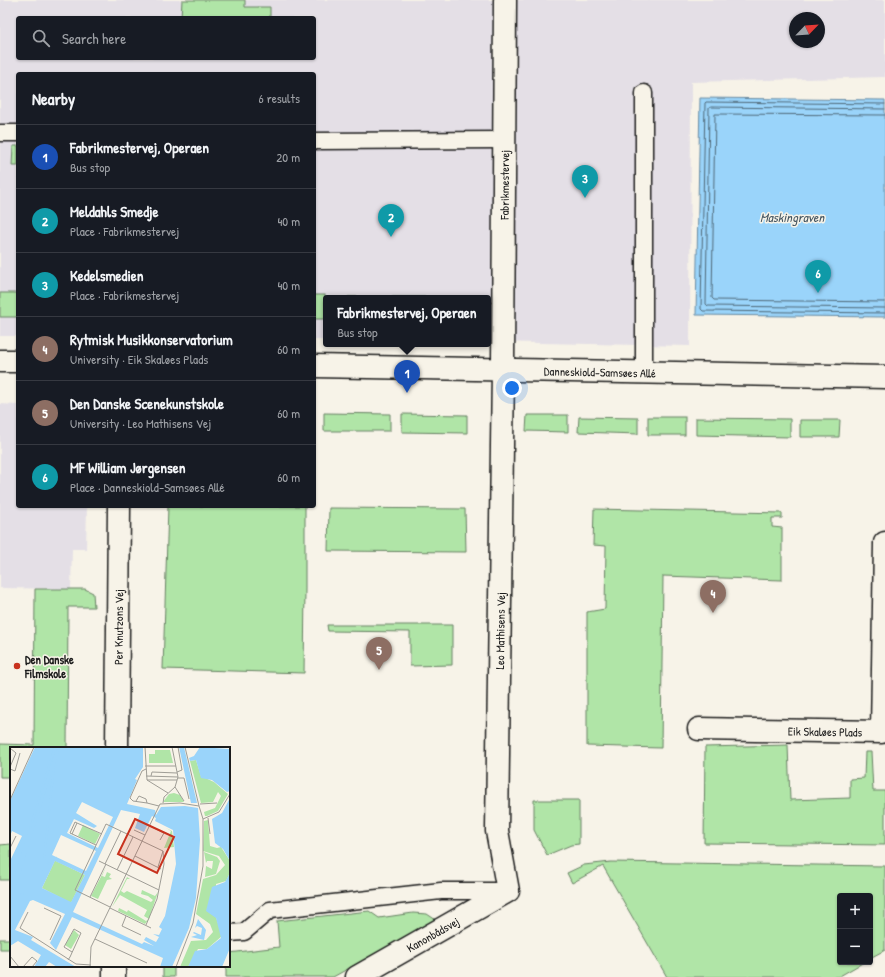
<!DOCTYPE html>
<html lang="en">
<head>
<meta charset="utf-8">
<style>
	body { margin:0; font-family:"Patrick Hand",sans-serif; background:#242831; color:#f1f3f6 }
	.controls { position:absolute; right:12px; bottom:12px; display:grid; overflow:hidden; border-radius:4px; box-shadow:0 1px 3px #0004 }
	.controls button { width:36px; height:36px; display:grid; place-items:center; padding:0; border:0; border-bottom:1px solid #363941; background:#171b24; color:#f1f3f6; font:20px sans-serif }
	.compass { position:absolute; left:789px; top:12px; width:36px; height:36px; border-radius:50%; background:#171b24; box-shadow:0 1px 3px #0004; rotate:65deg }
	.you { position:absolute; left:512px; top:388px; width:14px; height:14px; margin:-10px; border:3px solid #fff; border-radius:50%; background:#1a73e8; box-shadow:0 0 0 6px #1a73e833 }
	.badge { display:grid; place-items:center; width:26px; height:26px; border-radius:50%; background:#2563eb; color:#fff; font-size:13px; font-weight:700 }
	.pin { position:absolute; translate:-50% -33px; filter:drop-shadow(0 1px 2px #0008) }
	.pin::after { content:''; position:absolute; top:21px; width:14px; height:12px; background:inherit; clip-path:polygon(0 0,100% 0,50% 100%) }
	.popup { position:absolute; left:323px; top:295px; width:168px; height:52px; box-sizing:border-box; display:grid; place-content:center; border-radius:4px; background:#171b24; filter:drop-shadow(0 1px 3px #0005); font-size:13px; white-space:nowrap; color:#9ea1a6 }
	.popup b { font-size:15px; color:#f1f3f6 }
	.popup::after { content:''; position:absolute; left:50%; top:100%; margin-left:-8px; border:8px solid transparent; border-top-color:#171b24 }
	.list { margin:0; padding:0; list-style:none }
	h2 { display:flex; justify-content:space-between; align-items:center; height:52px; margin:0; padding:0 16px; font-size:17px }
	h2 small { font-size:13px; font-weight:400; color:#9ea1a6 }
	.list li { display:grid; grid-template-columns:26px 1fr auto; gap:12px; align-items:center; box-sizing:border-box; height:64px; padding:0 16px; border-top:1px solid #363941 }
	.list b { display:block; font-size:15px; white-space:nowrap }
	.list p { margin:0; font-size:13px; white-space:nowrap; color:#9ea1a6 }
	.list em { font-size:13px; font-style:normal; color:#9ea1a6 }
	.icon { flex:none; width:22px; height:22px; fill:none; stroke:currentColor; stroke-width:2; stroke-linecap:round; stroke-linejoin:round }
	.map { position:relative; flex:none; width:885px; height:977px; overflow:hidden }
	.search { position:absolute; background:#171b24; box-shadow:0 1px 3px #0004; left:16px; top:16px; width:300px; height:44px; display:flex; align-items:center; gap:10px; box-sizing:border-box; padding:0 14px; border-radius:4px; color:#9ea1a6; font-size:15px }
	.panel { position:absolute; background:#171b24; box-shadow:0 1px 3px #0004; left:16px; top:72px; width:300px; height:436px; border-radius:4px }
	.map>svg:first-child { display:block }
	.built { fill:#e4dfe6; fill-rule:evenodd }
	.green { fill:#b0e5a7; stroke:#668062 }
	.water { fill:#9ad4fa; stroke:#688aa1 }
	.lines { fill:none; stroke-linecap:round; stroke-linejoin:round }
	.shore { stroke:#4e6675; stroke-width:1 }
	.lane-casing { stroke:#1c1c1c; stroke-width:19 }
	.street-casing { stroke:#1c1c1c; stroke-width:25 }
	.secondary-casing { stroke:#1c1c1c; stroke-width:25 }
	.lane { stroke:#f7f3e8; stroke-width:16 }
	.street { stroke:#f7f3e8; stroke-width:22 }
	.secondary { stroke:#f7f3e8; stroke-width:22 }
	.poi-dot { fill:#c8321e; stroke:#f7f3e8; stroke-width:1.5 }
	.labels { text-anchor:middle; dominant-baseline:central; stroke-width:3; stroke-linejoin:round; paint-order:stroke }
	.street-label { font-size:12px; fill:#1c1c1c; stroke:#f7f3e8 }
	.poi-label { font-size:12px; font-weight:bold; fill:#1c1c1c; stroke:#f7f3e8; text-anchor:start }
	.water-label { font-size:13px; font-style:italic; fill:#42535f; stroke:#f7f3e8 }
	.inset-river { fill:none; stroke:#9ad4fa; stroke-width:2 }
	.inset-road { fill:none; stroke:#9f9d96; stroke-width:1 }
	.view { fill:#c8321e; fill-opacity:0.15; stroke:#c8321e; stroke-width:2 }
	.inset-edge { fill:none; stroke:#1c1c1c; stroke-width:2 }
</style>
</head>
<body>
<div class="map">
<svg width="885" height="977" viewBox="0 0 885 977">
	<rect width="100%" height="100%" fill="#f7f3e8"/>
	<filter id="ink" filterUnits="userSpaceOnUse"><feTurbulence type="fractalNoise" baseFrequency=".025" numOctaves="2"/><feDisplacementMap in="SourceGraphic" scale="8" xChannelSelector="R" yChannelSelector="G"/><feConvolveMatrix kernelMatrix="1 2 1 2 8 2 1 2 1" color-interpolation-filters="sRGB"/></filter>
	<g filter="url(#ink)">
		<g class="built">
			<path d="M0,0H885V77L691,82L690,346L488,342V298H326V340H314V74H18V336H0ZM18,18H314V58H18ZM795,18H819V42H795Z"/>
			<polygon points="0,404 18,405 18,506 87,506 86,549 72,549 71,589 0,588"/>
		</g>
		<g class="green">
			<polygon points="182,0 245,0 245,7 270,7 270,18 181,18"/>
			<polygon points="13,146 18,146 18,166 12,166"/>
			<rect x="0" y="293" width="18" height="24"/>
			<rect x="314" y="295" width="11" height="24"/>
			<polygon points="348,297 459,297 459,298"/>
			<polygon points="324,413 390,414 390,431 324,431"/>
			<polygon points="402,414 467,415 467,433 402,432"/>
			<polygon points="527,415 568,415 568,432 526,431"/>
			<polygon points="579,417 638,418 638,434 578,432"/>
			<rect x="648" y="417" width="37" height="18"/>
			<polygon points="696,418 790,419 790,437 696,435"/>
			<polygon points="800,420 840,420 839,437 800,437"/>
			<polygon points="168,506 305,506 305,589 304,673 163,669"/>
			<polygon points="329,508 465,509 466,552 328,551"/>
			<polygon points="594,509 782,513 782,518 772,518 772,527 782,528 782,580 663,576 661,748 587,746 587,612 605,609 606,546 593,545"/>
			<polygon points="35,589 85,589 93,593 94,607 68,607 67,748 11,748 11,777 0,777 0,744 34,745"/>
			<polygon points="327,625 452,625 452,665 410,666 410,632 328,631"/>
			<polygon points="788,745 790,800 850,798 850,779 864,778 865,752 871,752 873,791 885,791 885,845 704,843 705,747"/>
			<polygon points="534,800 579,800 579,844 571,845 547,855 534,830"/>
			<polygon points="11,844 11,880 0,880 0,845"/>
			<polygon points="611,862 885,866 885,950 870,958 870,896 840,896 840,962 864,962 838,977 667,977 603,866 572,883 567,873 584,865"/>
			<polygon points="369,911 379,918 413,913 427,914 436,920 333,977 226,977 226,966 229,966 229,953 279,947 277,921"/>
			<rect x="0" y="939" width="11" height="10"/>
			<rect x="163" y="966" width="11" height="11"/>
		</g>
		<polygon class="water" points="700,98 885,100 885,317 696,315"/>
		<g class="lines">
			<g class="shore">
				<polyline points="885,104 706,102 705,103 701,309 703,311 885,313"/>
				<polyline points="885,109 711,107 709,108 706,304 708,306 885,308"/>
				<polyline points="885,115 715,114 712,298 714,300 885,302"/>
			</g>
			<defs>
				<g id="lane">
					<polyline points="644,93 644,372"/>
					<polyline points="0,133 18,133"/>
					<polyline points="314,141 504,140"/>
					<polyline points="229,933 244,932 270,910 441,891 508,891"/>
				</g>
				<g id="street">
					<path id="s1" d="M699,729L882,732L885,543"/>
					<path id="s2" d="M117,748L119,506"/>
					<polyline points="114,977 114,966"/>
					<path id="s3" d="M357,977L508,891L497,831L503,369L505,0"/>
				</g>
				<g id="secondary">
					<polyline points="0,361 18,361"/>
					<path id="s4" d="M314,366L885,377"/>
				</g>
			</defs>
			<use href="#lane" class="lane-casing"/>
			<use href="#street" class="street-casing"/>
			<use href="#secondary" class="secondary-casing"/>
			<use href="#lane" class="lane"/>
			<use href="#street" class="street"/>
			<use href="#secondary" class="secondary"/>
		</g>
	</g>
	<circle class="poi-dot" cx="17" cy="666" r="4"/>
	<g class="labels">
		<g class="street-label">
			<text stroke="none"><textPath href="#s3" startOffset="881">Fabrikmestervej</textPath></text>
			<text stroke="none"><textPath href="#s4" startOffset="286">Danneskiold-Samsøes Allé</textPath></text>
			<text stroke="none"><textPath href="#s2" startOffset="121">Per Knutzons Vej</textPath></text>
			<text stroke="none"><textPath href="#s3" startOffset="435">Leo Mathisens Vej</textPath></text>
			<text stroke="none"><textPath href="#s1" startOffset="126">Eik Skaløes Plads</textPath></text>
			<text stroke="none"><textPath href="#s3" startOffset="87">Kanonbådsvej</textPath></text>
		</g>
		<g class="poi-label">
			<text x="25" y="659">Den Danske<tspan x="25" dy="14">Filmskole</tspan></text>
		</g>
		<g class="water-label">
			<text x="792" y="217">Maskingraven</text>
		</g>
	</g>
	<g transform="translate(10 747)">
		<rect width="220" height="220" fill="#f7f3e8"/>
		<path d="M145,3H160L163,16H139V7H145ZM186,13L191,29L204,35L218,47L208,64L197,69H195L194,65L205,61L211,49L208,45L203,55L191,56L180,14ZM164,46L170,48L174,55H153L159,47ZM198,73L200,99L207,101L211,100L220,114V126L216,134L206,137V170L212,189L197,202H188L178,220H170L181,194L196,193L203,185L200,177L186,167L193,132L206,128L215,118L209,109L193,104L194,74ZM73,78L90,87L85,97L68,89ZM156,81L162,84L164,100L154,101L161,84ZM194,105L207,110L210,114L206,127L195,130L196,119L202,122L203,114H197L196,116ZM47,109L46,114L75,128L61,156L32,141ZM96,120L92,129L95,130L97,125L101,127L99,130L102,132L97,133L88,152L81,149ZM117,130L120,132H117L111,144L114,146L117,144L141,155L143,153L138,149L131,147L132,143L145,149L148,145L139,172L134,169L137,163L110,148L102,160ZM109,161L117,165L118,163L136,174L139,172L135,177L108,164ZM64,183L69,188L61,202L55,198Z" fill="#b0e5a7"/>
		<path d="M25,0H133V20L125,32L127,33L117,57L145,63L146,68L151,60L175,59L188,61L190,93L186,151L179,181L162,220H150L153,211L62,170L46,203L40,196L55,167L23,153L20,154L5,183L23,190L21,193L66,220H47L39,215L35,220H24L31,208L8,194L0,199V114L12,89L2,84L0,89V54ZM72,55L103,70L88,101L57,86L64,72L84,81L87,79L66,66ZM111,63L130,67L125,81L134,85L142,69L146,71L145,74L163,83L166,117L155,169L149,180L152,182L149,188L143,187L149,190L146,195L136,190L134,193L144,199L134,195L132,197L63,165ZM51,88L86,104L76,124L42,108ZM45,114L75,128L61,155L32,141ZM169,0H174L187,56H181ZM190,0L219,2L220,44L217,45L202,33L191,31L186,13L180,14L179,11L184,9ZM220,51V114L213,102L205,96L202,72L212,66ZM220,126V201L212,220H178L185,204L197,202L211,191L206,171L196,164L202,140L215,135ZM188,172L196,183L194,193L181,190L187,188L183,186L184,185L191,188L192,181L187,179L185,181Z" fill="#9ad4fa" fill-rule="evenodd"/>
		<path class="inset-river" d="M45,13L49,0M0,147L45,0M0,152L44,12M0,156L43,18M0,160L40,117L34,114L46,0"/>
		<path class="inset-road" d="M135,0L137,33L158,46M175,0L189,59M0,1L6,6L0,20M135,19H166M0,22L5,24L10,6M136,22L132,24L120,51L123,54L137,56M167,25L172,23L168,0M136,29L168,30M141,29L142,25L167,26M168,31H174L179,52M137,33H167M165,40L174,54M0,53L24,0M126,54L129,49L136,52L137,56L149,59M153,56L154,50L165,40L168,30L162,0M190,57L207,56M198,71L200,87M193,72L209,65L220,47M67,76L65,75L60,86L86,98M67,76L92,87M140,79L154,86L150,93M124,83L135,88M62,87L67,76M0,101L6,89M125,109L151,122M89,114L149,143M95,117L111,84M148,120L153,104M107,123L123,90M80,150L96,117M100,160L65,143L96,77L153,104M34,161L51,169L40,193M100,161L141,181M18,165L10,181L66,217L81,218M116,169L112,179L131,188M136,178L147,152L154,117L153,104M85,192L137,216M0,209L9,220M58,213L60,210L71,186L64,182L54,200L62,205M13,220L22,210L27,214L22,220M80,220L81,200L150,57L170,56L189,59M166,220L183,176L193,119V72L189,59"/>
		<path class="view" d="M125,72L164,90L147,126L108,107Z"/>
		<rect width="220" height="220" class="inset-edge"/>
	</g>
</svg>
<div class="controls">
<button>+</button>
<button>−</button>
</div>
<svg class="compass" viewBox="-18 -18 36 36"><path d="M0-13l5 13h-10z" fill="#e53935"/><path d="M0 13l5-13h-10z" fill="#9ea1a6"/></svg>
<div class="you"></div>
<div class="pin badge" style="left:407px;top:393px;background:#1a4fb4">1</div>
<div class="popup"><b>Fabrikmestervej, Operaen</b>Bus stop</div>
<div class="pin badge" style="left:391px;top:237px;background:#0f9aa8">2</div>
<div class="pin badge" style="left:585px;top:198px;background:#0f9aa8">3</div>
<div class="pin badge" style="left:713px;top:613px;background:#8d6e63">4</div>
<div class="pin badge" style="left:379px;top:670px;background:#8d6e63">5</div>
<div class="pin badge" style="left:818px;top:293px;background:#0f9aa8">6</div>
<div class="search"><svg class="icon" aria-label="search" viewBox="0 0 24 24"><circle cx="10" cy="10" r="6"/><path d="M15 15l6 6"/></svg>Search here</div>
<section class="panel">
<h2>Nearby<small>6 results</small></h2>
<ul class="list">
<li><span class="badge" style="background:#1a4fb4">1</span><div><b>Fabrikmestervej, Operaen</b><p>Bus stop</p></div><em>20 m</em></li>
<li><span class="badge" style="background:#0f9aa8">2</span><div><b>Meldahls Smedje</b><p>Place · Fabrikmestervej</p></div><em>40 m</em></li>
<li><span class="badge" style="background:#0f9aa8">3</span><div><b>Kedelsmedien</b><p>Place · Fabrikmestervej</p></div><em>40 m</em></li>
<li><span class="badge" style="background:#8d6e63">4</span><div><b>Rytmisk Musikkonservatorium</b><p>University · Eik Skaløes Plads</p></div><em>60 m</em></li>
<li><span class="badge" style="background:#8d6e63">5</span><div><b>Den Danske Scenekunstskole</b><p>University · Leo Mathisens Vej</p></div><em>60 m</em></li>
<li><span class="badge" style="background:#0f9aa8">6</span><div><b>MF William Jørgensen</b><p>Place · Danneskiold-Samsøes Allé</p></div><em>60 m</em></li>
</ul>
</section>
</div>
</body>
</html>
